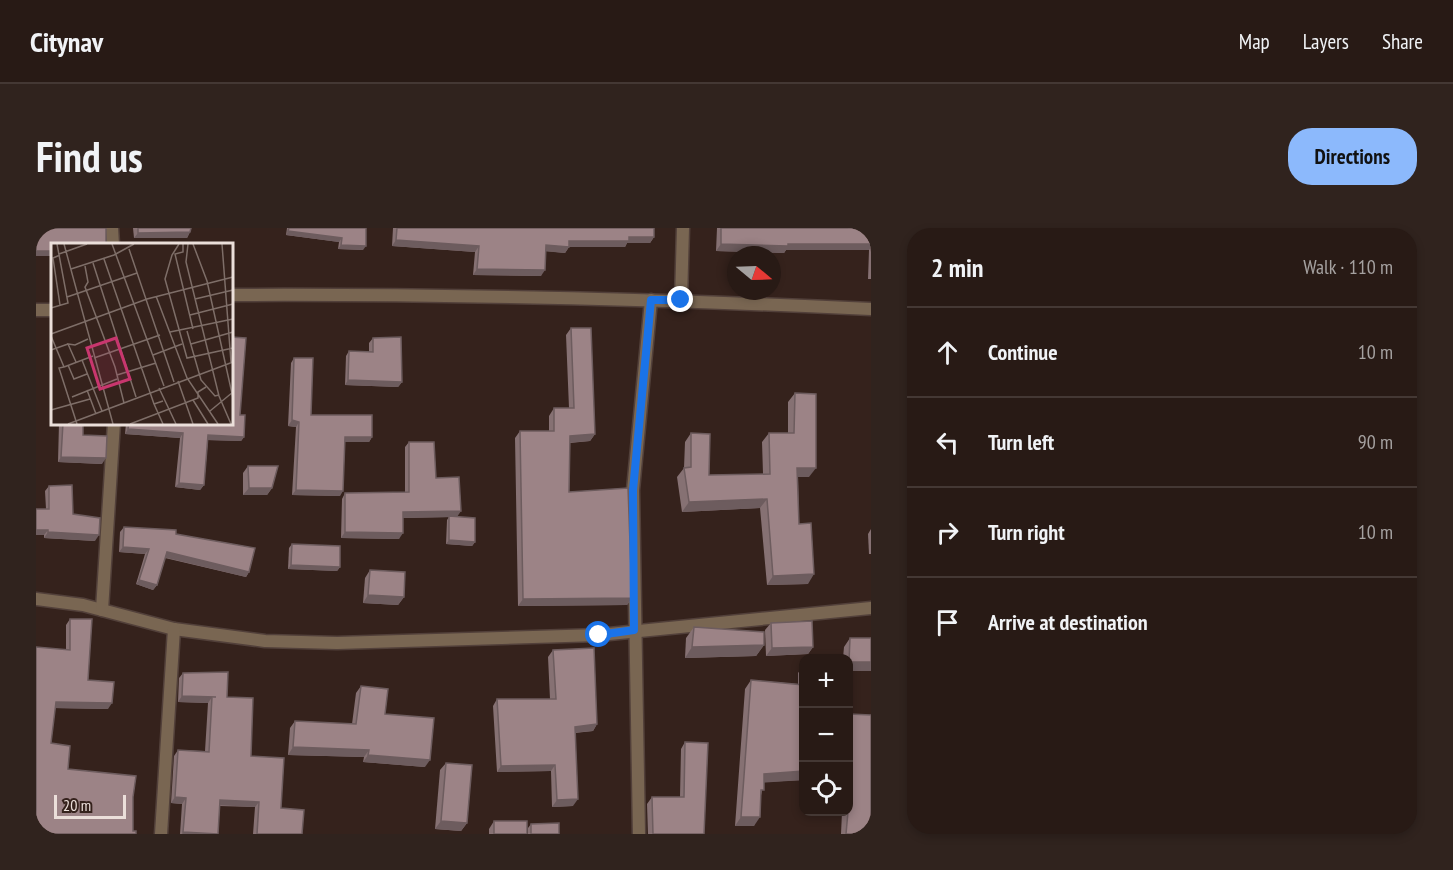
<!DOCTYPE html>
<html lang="en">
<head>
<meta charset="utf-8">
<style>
	body { margin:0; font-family:"PT Sans Narrow",sans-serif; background:#30231e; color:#f1f3f6 }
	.controls { position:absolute; right:18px; bottom:18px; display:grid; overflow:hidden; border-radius:12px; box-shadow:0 3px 9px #0003 }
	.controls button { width:54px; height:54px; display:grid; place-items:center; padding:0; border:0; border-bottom:2px solid #443834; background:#281a15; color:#f1f3f6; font:30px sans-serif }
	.compass { position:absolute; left:691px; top:18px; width:54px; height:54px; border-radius:50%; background:#281a15; box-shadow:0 3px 9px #0003; rotate:109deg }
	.scale { position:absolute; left:18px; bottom:15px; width:72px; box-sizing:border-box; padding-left:6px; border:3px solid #ebdfda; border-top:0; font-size:16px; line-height:21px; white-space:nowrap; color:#ebdfda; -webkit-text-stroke:4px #35221c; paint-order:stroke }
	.stop { position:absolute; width:18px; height:18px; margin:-14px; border:4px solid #1a73e8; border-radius:50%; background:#fff }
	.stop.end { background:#1a73e8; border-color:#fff; box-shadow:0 2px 6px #0008 }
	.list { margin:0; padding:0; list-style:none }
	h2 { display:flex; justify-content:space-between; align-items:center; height:78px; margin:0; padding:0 24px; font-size:26px }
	h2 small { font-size:20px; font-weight:400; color:#a5a1a0 }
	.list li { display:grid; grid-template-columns:39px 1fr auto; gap:18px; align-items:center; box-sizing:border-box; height:90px; padding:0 24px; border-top:2px solid #443834 }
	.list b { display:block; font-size:22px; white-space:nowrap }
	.list em { font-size:20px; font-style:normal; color:#a5a1a0 }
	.icon { flex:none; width:33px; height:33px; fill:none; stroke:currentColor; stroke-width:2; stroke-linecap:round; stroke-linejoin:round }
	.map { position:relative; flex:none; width:835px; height:606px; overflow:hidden; border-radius:24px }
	header { display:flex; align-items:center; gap:36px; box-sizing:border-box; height:84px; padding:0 30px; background:#281a15; border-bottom:2px solid #443834 }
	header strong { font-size:28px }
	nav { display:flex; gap:33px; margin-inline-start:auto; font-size:21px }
	.intro { display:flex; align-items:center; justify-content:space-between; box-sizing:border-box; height:144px; padding:0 36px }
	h1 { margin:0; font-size:42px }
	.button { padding:15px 27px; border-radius:24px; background:#8cb9fc; color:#111; font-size:21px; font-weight:700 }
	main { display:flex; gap:36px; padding:0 36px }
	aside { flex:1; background:#281a15; border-radius:24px; box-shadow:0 3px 9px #0003 }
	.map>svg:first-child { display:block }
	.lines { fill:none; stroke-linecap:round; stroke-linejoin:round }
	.minor-casing { stroke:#52403a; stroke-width:15 }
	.minor { stroke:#796652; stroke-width:12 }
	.wall { fill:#867173 }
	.shaded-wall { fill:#6d5c5e }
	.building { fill:#9c8386; stroke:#6d5c5e; stroke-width:1.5 }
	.route { stroke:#1a73e8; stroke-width:8 }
	.inset-road { fill:none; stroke:#7e6e68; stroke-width:1.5 }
	.view { fill:#c8366e; fill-opacity:0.15; stroke:#c8366e; stroke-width:3 }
	.inset-edge { fill:none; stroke:#ebdfda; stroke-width:3 }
</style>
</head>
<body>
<header>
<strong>Citynav</strong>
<nav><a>Map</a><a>Layers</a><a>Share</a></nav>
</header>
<div class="intro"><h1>Find us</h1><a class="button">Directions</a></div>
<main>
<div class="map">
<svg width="835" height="606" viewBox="0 0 835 606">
	<rect width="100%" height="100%" fill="#35221c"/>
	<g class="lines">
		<defs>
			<g id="minor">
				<polyline points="76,0 77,16"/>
				<path d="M195,67C408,66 622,71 835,81"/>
				<polyline points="645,72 647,0"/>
				<polyline points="0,82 16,82"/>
				<polyline points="0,371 47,377 138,401 229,413 301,415 563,407 835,380"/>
				<polyline points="66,382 78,195"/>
				<polyline points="125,606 138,401"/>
				<polyline points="603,606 597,262 615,72"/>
			</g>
		</defs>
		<use href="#minor" class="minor-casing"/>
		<use href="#minor" class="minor"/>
	</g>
	<g class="wall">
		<polygon points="97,0 155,0 154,4 151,10 98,10"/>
		<polygon points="251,0 330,0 327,22 302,21 303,14 250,7"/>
		<polygon points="357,0 618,0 618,9 614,15 591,15 589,19 533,19 529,25 510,23 505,48 437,47 439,24 356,18"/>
		<polygon points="681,0 835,0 835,51 832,51 833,22 750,22 748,25 680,23"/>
		<polygon points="535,100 559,206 554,213 534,215 533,264 596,370 591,377 482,378 479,210 484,203 513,203 513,188 518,180 533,180 530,107"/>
		<polygon points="337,110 366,154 362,159 309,157 310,128 313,123 333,124 333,115"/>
		<polygon points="258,130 275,187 336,209 333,214 309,214 304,268 256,267 260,199 252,198 255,135"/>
		<polygon points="759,165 773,249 762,249 763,296 772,356 731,357 724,280 646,284 641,249 648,240 649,214 655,205 673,247 727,246 726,214 733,205 752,205 752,174"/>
		<polygon points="204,187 208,209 205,213 172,212 168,257 164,262 139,259 144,210 89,206 90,195 195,195"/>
		<polygon points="23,195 47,195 47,207 66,236 22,234"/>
		<polygon points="373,214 400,250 421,289 439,314 436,318 410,316 411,292 413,289 367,290 363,311 305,310 306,271 309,265 369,265 369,219"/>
		<polygon points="212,238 236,260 231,267 207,267 207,245"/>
		<polygon points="13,258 37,286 59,313 8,310 8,307 0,307 0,281 10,281 9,263"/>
		<polygon points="88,299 140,306 213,344 210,349 129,330 121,357 117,362 100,356 109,326 83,324 84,304"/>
		<polygon points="835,301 835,326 833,326 832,306"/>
		<polygon points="256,316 304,339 301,343 252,341 253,320"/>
		<polygon points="334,342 368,369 362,377 327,375 329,350"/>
		<polygon points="34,391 52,452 72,481 19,480 15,515 32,541 97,569 97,603 0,606 0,419 30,422 30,397"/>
		<polygon points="735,395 777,419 772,426 730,428 729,402"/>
		<polygon points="658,399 728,417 720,428 649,430 650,410"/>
		<polygon points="814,410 835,410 835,443 813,443 813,430 807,430 808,419"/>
		<polygon points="517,422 561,496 557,503 539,505 537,578 516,579 515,543 461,544 457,478 461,471 514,471 512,429"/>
		<polygon points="768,437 768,552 728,554 718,598 699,598 709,461 715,452 762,456 762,445"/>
		<polygon points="147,445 191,469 215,528 245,580 266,606 217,606 219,579 183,578 182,606 144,606 146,576 135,575 138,528 142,522 169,523 172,475 142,474 143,450"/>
		<polygon points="325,458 349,486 389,539 327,534 328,529 252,527 254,500 259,493 316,496 320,465"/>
		<polygon points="813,486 835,606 805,606 806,584 813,584"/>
		<polygon points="649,514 668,606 612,606 611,576 616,569 644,569 645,521"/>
		<polygon points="410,535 431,595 425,603 399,601 404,542"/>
		<polygon points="458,593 491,606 453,606 453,601"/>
		<polygon points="495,596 523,606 492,606 492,600"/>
	</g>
	<g class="shaded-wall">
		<polygon points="252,3 306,10 303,14 250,7"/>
		<polygon points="154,4 151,10 98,10 102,5"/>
		<polygon points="593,9 618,9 614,15 591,15 589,19 533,19 529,25 506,23 510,17 533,13"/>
		<polygon points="360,12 443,18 439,24 356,18"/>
		<polygon points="685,16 835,16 835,19 833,22 750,22 748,25 680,23"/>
		<polygon points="305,17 330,18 327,22 302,21"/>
		<rect x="0" y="23" width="16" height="5"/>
		<polygon points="441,41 509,42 505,48 437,47"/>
		<polygon points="312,152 366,154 362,159 309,157"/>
		<polygon points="256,192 263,194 260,199 252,198"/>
		<polygon points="92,201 147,205 144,210 89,206"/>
		<polygon points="559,206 554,213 529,215 534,208"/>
		<polygon points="172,207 208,209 205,213 169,212"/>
		<polygon points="309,209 336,209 333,214 306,214"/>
		<polygon points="25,229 70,230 66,236 22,234"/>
		<polygon points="761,240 780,240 773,249 755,249"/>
		<polygon points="143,255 168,257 164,262 139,259"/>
		<polygon points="213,260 236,260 231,267 207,267"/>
		<polygon points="260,262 307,263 304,268 256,267"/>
		<polygon points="731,271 724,280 646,284 653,274"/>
		<polygon points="425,283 421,289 363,290 367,284"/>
		<polygon points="0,302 12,302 8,307 0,307"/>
		<polygon points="12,304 63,307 59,313 8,310"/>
		<polygon points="309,304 367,305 363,311 305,310"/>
		<polygon points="413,312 439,314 436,318 410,316"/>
		<polygon points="87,319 113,321 109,326 83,324"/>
		<polygon points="131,324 213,344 210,349 127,329"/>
		<polygon points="255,337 304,339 301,343 252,341"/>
		<polygon points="778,346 772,356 731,357 737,348"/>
		<polygon points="103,352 121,357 117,362 100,356"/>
		<polygon points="332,367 368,369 362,377 327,375"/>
		<polygon points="596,370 591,377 482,378 487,371"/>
		<polygon points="728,417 720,428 649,430 656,419"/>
		<polygon points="777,419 772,426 730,428 736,420"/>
		<rect x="813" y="434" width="22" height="9"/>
		<polygon points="146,468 180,469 176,469 172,475 142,474"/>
		<polygon points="20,474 76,475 72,481 15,480"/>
		<polygon points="561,496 557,503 534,505 539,499"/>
		<polygon points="257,519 333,522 328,529 252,527"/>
		<polygon points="332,527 394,532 389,539 327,534"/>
		<polygon points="519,537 515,543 461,544 465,538"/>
		<polygon points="768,543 768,552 722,555 728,546"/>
		<polygon points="139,569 150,570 146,576 135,575"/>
		<polygon points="542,571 537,578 516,579 521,572"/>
		<polygon points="184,572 223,574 219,579 180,577"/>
		<polygon points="705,589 724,589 718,598 699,598"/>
		<polygon points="405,593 431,595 425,603 399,601"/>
		<polygon points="147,604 174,606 146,606"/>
	</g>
	<g class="building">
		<polygon points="0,0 70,0 70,16 16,16 16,23 0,23"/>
		<polygon points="102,0 155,0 154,4 102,5"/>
		<polygon points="253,0 330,0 330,18 305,17 306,10 252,3"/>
		<polygon points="361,0 618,0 618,9 593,9 593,13 533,13 533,19 510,17 509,42 441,41 443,18 360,12"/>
		<polygon points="685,0 835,0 835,16 752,16 752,18 685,16"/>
		<polygon points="535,100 555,100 559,206 534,208 533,264 592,260 596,370 487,371 484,203 518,203 518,180 538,180"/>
		<polygon points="195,109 210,110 204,187 209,187 208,209 172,207 168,257 143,255 147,205 92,201 93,195 195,195"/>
		<polygon points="365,109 366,154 312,152 313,123 337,124 337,110"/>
		<polygon points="258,130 277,130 275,187 336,187 336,209 309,209 307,263 260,262 263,194 256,192"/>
		<polygon points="759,165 780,166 780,240 761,240 763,296 775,295 778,346 737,348 731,271 653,274 648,240 655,239 655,205 674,206 673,247 734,246 733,205 758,205"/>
		<polygon points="27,195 47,195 47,207 71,208 70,230 25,229"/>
		<polygon points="373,214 398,214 400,250 423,249 425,283 367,284 367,305 309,304 309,265 373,264"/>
		<polygon points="212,238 242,238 236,260 213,260"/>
		<polygon points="36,257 37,286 64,290 63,307 12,304 12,302 0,302 0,281 13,281 13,258"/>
		<polygon points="413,288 439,290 439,314 413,312"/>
		<polygon points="88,299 140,302 140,306 219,320 213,344 131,324 121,357 103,352 113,321 87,319"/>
		<polygon points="256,316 304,318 304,339 255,337"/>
		<polygon points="334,342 369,344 368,369 332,367"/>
		<polygon points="34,391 56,391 52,452 78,454 76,475 20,474 15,515 34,518 32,541 100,548 97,569 97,603 100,603 100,606 0,606 0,419 34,422"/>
		<polygon points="776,393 777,419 736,420 735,395"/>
		<polygon points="658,399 728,404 728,417 656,419"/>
		<polygon points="814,410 835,410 835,434 813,434"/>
		<polygon points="558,420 561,496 539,499 542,571 521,572 519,537 465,538 461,471 520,471 517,422"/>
		<polygon points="192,444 191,469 217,470 215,528 248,530 245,580 268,582 266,606 221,606 223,574 184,572 182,606 147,604 150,570 139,569 142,522 173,524 176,469 180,469 146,468 147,445"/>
		<polygon points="715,452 768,457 768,543 728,546 728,562 725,562 724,589 705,589"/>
		<polygon points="325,458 352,461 349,486 398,490 394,532 332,527 333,522 257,519 259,493 320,496"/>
		<polygon points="813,486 835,487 835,606 810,606 812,584 813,584 814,540 813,540"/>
		<polygon points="649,514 672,515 668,606 617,606 616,569 648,569"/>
		<polygon points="410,535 436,537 431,595 405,593"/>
		<rect x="458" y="593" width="33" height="13"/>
		<polygon points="523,595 523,606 495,606 495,596"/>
	</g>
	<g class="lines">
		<polyline class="route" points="563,407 598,402 597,262 615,72 645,72"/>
	</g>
	<g transform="translate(15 15)">
		<rect width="182" height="182" fill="#35221c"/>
		<path class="inset-road" d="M13,1L62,181M61,1L113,143M128,1L121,12L114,36L136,115L182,105M132,1V9L124,11L142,86M137,1L135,19L168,153L180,181M142,1L156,38L182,155M171,1L180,119M78,6L123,139M8,11L36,1M9,12L2,15L9,62M53,16L103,161M42,20L85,154M34,23L37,39L34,44L64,124L73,160M20,26L63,12L83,1M105,53L136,135L167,181M16,54L86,30M144,56L182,47M0,65L17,60L6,1M139,72L182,61M136,88L150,137L164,153L168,152M119,89L182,76M0,91L96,56L182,34M0,93L13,124L8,125L26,181M140,101L182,89M0,107L17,101M102,112L131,101M43,115L109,92M31,117L51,168M25,119L17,101L24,102L37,96M17,122L23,136L36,131M13,124L42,113M66,132L105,120M127,138L142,181M108,145L125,181M36,147L45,171M21,154L66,136M142,157L157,181M0,167L39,156M159,168L182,149M17,181L182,119M79,181L147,155V149L155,144M112,181L103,161L112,158"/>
		<path class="view" d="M65,95L79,136L49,146L36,105Z"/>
		<rect width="182" height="182" class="inset-edge"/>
	</g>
</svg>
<div class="controls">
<button>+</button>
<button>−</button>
<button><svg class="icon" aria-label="locate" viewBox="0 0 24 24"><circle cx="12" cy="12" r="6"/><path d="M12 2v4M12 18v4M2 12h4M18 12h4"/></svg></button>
</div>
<svg class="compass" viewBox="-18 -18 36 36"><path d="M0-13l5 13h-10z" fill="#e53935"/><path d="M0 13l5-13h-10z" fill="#a5a1a0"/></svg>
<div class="scale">20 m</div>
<div class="stop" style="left:563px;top:407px"></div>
<div class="stop end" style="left:645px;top:72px"></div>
</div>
<aside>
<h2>2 min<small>Walk · 110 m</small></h2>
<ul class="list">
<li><svg class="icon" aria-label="ahead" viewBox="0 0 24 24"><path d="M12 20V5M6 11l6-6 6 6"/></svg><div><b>Continue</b></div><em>10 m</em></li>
<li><svg class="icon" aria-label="left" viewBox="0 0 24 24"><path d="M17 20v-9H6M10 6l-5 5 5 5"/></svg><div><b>Turn left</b></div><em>90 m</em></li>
<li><svg class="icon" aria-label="right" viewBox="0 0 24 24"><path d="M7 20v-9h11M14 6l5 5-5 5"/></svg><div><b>Turn right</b></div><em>10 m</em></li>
<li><svg class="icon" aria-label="arrive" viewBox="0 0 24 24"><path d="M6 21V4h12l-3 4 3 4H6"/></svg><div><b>Arrive at destination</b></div></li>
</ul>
</aside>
</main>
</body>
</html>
